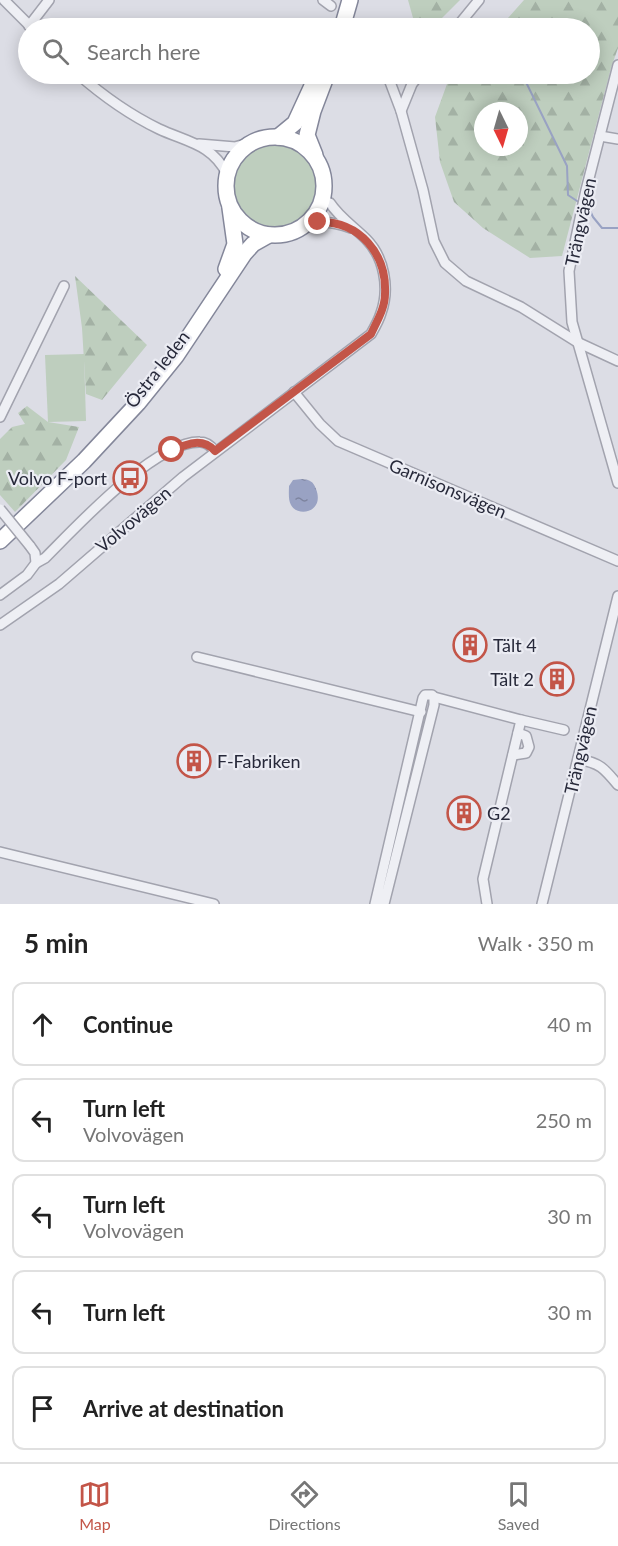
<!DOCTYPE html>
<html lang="en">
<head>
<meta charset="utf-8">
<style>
	body { margin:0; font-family:Lato,sans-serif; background:#f2f2f2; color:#222 }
	.compass { position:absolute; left:474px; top:102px; width:54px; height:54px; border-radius:50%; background:#fff; box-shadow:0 3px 15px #0003; rotate:175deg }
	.stop { position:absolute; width:18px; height:18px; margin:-14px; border:4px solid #c35548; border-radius:50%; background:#fff }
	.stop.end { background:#c35548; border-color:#fff; box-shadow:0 2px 6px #0008 }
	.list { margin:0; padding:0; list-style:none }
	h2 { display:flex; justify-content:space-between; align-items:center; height:78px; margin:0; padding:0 24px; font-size:26px }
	h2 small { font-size:20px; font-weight:400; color:#767676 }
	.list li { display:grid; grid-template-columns:39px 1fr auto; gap:18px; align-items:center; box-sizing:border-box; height:84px; margin:0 12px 12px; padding:0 12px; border:2px solid #e0e0e0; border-radius:12px }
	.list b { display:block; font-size:22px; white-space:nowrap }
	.list p { margin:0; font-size:20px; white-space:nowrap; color:#767676 }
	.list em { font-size:20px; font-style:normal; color:#767676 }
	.icon { flex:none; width:33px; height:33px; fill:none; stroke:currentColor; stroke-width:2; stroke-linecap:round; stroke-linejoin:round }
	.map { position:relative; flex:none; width:618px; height:904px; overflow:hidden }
	.search { position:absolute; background:#fff; box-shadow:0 3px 15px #0003; left:18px; right:18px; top:18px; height:66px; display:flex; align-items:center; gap:15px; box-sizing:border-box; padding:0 21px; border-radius:33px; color:#767676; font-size:22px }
	.sheet { height:558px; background:#fff }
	nav { display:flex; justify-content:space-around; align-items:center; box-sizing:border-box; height:84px; border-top:2px solid #e0e0e0; background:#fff; font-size:16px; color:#767676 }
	nav a { display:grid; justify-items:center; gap:3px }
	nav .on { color:#c35548 }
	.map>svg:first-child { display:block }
	.grass { fill:#becebe }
	.forest { fill:url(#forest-firs); fill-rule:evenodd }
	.water { fill:url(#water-ripples) }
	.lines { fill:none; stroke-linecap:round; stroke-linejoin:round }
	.stream { stroke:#99a2c3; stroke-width:2 }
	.minor-casing { stroke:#a2a3ae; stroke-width:12 }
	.trunk-casing { stroke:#84879a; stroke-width:18 }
	.minor { stroke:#eeeff4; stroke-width:9 }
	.trunk { stroke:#fff; stroke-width:15 }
	.minor-bridge-casing { stroke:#a2a3ae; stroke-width:12; stroke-linecap:butt }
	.minor-bridge { stroke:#eeeff4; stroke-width:9 }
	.route { stroke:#c35548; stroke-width:8 }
	.labels { text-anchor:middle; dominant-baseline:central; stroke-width:4.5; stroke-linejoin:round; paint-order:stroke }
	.street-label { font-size:18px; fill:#27293a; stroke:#ebecf3 }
	.poi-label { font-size:18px; fill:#27293a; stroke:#ebecf3; text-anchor:start }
</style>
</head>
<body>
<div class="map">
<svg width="618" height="904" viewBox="0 0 618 904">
	<defs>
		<pattern id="forest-firs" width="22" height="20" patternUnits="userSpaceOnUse" patternTransform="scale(1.5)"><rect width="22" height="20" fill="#becebe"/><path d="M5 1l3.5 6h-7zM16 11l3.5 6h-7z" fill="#a3b1a4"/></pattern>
		<pattern id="water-ripples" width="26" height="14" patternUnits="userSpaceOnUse" patternTransform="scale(1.5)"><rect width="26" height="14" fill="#99a2c3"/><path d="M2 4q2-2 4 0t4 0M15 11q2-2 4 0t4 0" fill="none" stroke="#7d849f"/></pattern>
	</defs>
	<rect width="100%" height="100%" fill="#dcdde5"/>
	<g class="grass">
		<circle cx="275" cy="185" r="43"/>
		<polygon points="84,354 86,421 48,422 45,355"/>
	</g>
	<g class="forest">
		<polygon points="408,0 460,0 441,19 413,18"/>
		<path d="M524,0H618V48L611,68L562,256L530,258L483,228L454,202L440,162L435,117L447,84L457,74H590V28H499ZM483,111H519V147H483Z"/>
		<polygon points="75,276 147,345 102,400 86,394 82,328"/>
		<polygon points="27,406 48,422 79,427 66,460 15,512 0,495 0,439 12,427 25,424 18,413"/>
	</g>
	<path class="water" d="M302,479C310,480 313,481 316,489C325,512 298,518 291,505C288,500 289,491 289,486L293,480Z"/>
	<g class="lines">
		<g class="stream">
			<polyline points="497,20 501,28"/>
			<polyline points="522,74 567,166 568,195 580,203"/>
			<polyline points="585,205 588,206 593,217 602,228 618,228"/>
		</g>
		<defs>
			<g id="minor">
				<polyline points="4,0 32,28"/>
				<polyline points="323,0 331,6"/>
				<polyline points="352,24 357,28"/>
				<polyline points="29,26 49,0"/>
				<polyline points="456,28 479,0"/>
				<polyline points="618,65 586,190 569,271 572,322 618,483"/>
				<path d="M78,74C102,95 130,115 159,129C187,142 212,144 227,174"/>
				<polyline points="387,74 401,111 423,190 434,241 445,263 466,281 521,307 577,342 618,361"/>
				<polyline points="401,111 412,84 420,74"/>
				<polyline points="600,136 618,139"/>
				<polyline points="199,144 235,147 255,141"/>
				<path d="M302,228C323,220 330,221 351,228"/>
				<polyline points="294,392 320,424 338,441 618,561"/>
				<polyline points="0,417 64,286"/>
				<path d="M36,563L45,558C76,527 155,441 200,442C207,442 211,446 215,451"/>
				<polyline points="0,595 27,575 36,563 35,553 30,546"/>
				<path d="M0,625L59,584L183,477L371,334C375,327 379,320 381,313C390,288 384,257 366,239C354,227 339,217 330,203L322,202"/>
				<polyline points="197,657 421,712"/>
				<polyline points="434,697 521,720 483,879 487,904"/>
				<polyline points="521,720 564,730"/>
				<polyline points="513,755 526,753 529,747 526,736 518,733"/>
				<path d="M578,759C600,763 604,768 618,785"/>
				<polyline points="0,852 214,904"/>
				<polyline points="375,904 423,698 425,695 432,695 434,697 434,705 384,904"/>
				<polyline points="542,904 618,596"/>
			</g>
			<g id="trunk">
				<polyline points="342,28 350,0"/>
				<circle cx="275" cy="186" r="49"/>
				<polyline points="278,137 295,123 312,86"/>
				<polyline points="315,155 307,135 313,111 327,74"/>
				<polyline points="226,269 235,244 230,208"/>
				<polyline points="0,541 84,461 138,403 176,356 244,254 253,244 269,235"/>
			</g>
		</defs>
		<use href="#minor" class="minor-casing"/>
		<use href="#trunk" class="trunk-casing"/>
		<use href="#minor" class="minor"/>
		<use href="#trunk" class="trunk"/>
		<defs>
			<polyline id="minor-bridge" points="0,509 30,546"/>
		</defs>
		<use href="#minor-bridge" class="minor-bridge-casing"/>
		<use href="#minor-bridge" class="minor-bridge"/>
	</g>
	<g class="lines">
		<path class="route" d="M172,450C187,444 202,437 215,451L371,334C377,321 385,308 385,294C387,254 360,221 318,222"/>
	</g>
	<defs>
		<symbol id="bus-ring" viewBox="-11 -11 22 22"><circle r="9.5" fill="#ebecf3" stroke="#c35548" stroke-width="1.5"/><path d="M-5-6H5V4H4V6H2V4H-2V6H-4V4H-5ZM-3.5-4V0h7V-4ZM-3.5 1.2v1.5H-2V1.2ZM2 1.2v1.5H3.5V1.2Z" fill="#c35548"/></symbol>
		<symbol id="building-ring" viewBox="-11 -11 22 22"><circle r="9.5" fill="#ebecf3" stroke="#c35548" stroke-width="1.5"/><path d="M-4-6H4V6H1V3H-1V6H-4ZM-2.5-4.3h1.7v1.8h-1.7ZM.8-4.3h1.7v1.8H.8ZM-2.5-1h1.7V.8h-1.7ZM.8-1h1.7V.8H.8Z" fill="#c35548"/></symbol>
	</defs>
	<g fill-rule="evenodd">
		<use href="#bus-ring" x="111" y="459" width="38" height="38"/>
		<use href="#building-ring" x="451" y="626" width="38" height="38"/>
		<use href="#building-ring" x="538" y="660" width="38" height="38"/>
		<use href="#building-ring" x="175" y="742" width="38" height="38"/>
		<use href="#building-ring" x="445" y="794" width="38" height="38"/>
	</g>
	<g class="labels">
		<g class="street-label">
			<text transform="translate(580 222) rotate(-78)">Trängvägen</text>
			<text transform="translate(157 369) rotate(-52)">Östra leden</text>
			<text transform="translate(448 488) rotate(23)">Garnisonsvägen</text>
			<text transform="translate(133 519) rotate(-40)">Volvovägen</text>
			<text transform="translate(580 750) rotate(-77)">Trängvägen</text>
		</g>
		<g class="poi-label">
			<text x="107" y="478" text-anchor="end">Volvo F-port</text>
			<text x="493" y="645">Tält 4</text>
			<text x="534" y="679" text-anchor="end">Tält 2</text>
			<text x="217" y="761">F-Fabriken</text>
			<text x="487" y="813">G2</text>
		</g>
	</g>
</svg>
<svg class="compass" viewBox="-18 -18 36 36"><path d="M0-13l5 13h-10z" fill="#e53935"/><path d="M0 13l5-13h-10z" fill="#767676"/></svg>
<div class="stop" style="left:172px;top:450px"></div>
<div class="stop end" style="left:318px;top:222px"></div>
<div class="search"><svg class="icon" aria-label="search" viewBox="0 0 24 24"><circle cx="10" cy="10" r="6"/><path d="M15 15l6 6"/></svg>Search here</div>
</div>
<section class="sheet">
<h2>5 min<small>Walk · 350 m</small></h2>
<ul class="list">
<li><svg class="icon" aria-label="ahead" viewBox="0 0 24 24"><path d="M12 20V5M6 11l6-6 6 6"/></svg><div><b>Continue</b></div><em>40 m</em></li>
<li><svg class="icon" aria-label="left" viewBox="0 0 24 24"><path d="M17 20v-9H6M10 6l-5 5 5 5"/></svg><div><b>Turn left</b><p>Volvovägen</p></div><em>250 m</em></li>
<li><svg class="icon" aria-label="left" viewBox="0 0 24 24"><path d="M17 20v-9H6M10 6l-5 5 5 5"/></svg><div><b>Turn left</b><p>Volvovägen</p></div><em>30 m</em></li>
<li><svg class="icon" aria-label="left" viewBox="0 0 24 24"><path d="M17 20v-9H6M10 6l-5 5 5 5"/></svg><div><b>Turn left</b></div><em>30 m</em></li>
<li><svg class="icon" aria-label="arrive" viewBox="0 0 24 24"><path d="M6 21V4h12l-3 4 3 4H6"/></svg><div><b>Arrive at destination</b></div></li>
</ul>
</section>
<nav>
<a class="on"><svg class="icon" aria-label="map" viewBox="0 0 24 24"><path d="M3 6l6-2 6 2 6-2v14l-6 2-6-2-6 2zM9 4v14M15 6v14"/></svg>Map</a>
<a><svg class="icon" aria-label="directions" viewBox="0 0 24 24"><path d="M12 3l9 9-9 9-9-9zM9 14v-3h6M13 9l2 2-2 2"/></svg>Directions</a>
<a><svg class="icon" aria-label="saved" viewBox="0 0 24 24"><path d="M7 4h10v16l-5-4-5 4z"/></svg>Saved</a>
</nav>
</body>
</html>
